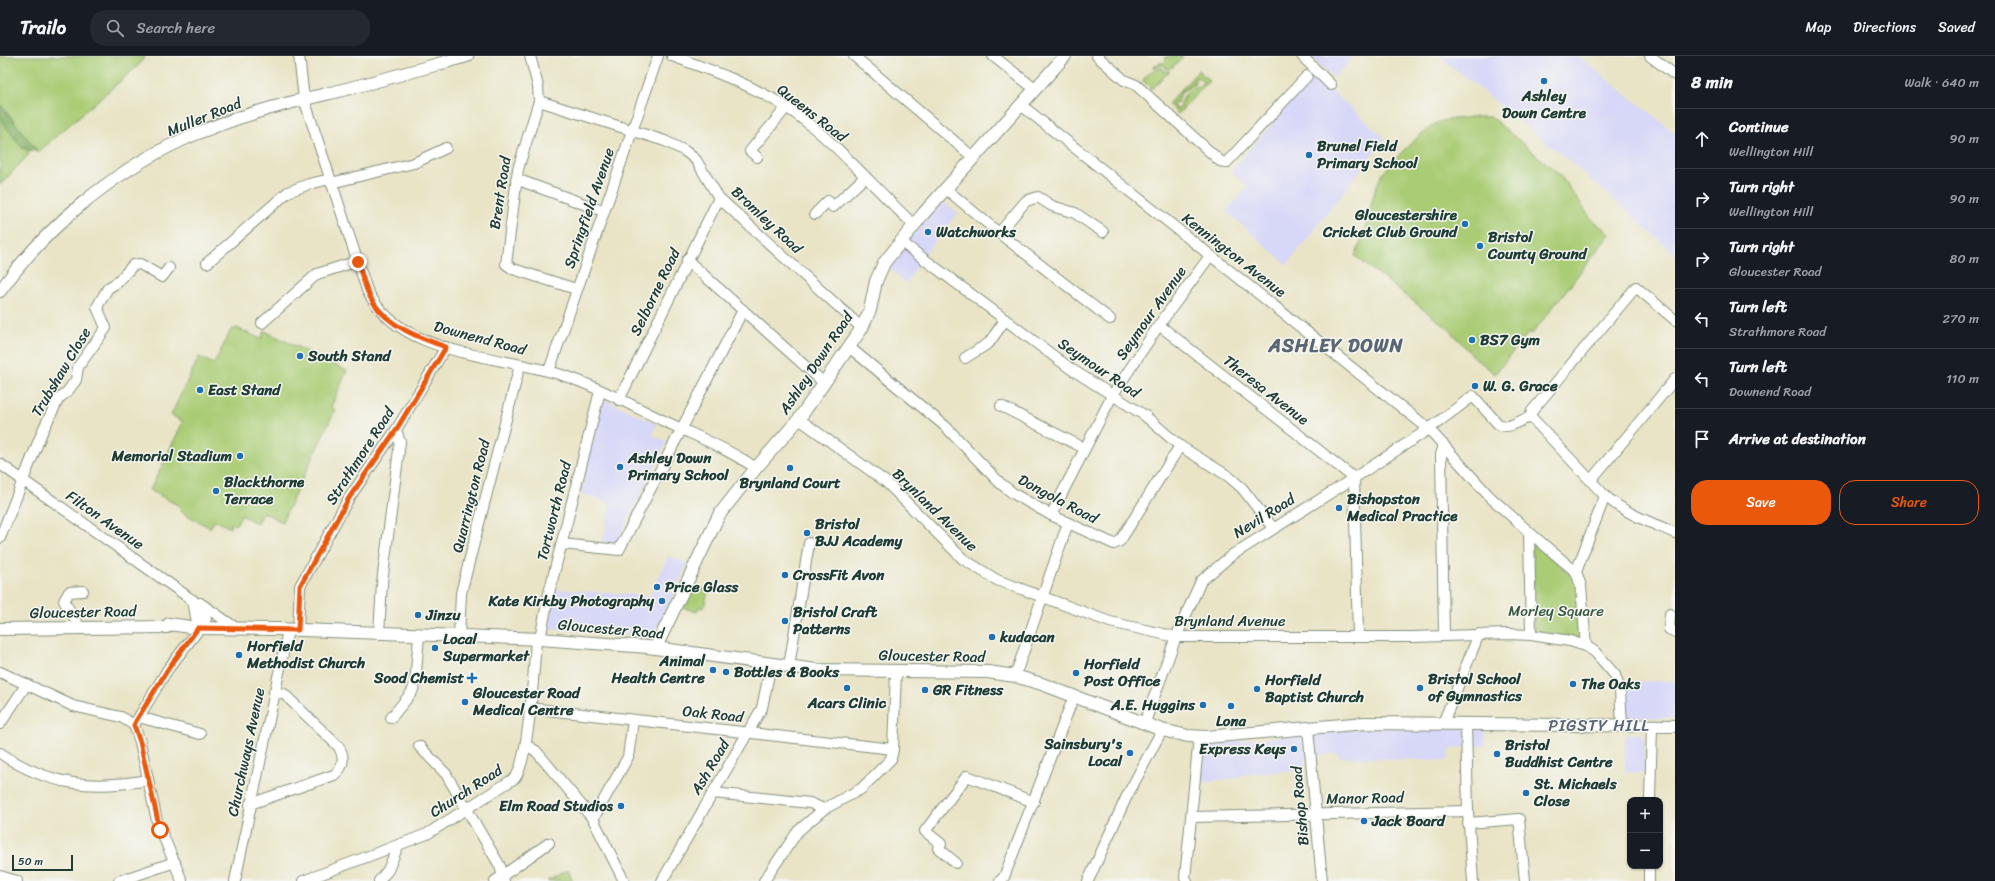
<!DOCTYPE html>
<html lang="en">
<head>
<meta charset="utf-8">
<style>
	body { margin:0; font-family:Sriracha,sans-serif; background:#242831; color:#f1f3f6 }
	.controls { position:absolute; right:12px; bottom:12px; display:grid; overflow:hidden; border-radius:8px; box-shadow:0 1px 3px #0004 }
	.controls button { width:36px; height:36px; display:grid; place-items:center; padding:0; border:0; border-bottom:1px solid #363941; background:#171b24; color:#f1f3f6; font:20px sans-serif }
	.scale { position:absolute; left:12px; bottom:10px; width:61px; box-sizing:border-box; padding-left:4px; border:2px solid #1f3d34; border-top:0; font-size:11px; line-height:14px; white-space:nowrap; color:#1f3d34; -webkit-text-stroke:3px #f6f6f2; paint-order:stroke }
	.stop { position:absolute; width:12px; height:12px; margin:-9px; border:3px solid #ea580c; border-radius:50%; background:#fff }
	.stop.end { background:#ea580c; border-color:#fff; box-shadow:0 1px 4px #0008 }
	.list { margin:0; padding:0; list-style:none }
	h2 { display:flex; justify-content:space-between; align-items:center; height:52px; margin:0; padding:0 16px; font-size:17px }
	h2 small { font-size:13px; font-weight:400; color:#9ea1a6 }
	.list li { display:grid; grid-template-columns:26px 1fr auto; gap:12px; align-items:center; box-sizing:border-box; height:60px; padding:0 16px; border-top:1px solid #363941 }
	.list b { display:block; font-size:15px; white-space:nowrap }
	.list p { margin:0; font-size:13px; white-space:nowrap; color:#9ea1a6 }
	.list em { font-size:13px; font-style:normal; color:#9ea1a6 }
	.actions { display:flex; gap:8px; padding:12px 16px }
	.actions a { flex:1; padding:9px 0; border:1px solid #ea580c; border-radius:16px; text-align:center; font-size:14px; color:#ea580c }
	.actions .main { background:#ea580c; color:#fff }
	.icon { flex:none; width:22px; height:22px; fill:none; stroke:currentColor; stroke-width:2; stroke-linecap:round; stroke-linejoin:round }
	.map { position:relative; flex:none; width:1675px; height:825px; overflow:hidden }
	header { display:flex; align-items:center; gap:24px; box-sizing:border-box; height:56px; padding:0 20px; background:#171b24; border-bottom:1px solid #363941 }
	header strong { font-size:19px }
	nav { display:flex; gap:22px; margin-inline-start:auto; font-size:14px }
	.search { width:280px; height:36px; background:#242831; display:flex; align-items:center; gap:10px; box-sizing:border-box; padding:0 14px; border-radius:16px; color:#9ea1a6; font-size:15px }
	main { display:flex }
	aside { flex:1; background:#171b24 }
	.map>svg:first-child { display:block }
	.built { fill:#d7d7f8 }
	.green { fill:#aacc74; stroke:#648454; fill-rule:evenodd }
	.forest { fill:#87b066; stroke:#53764d }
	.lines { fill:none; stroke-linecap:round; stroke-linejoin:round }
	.minor-casing { stroke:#84907d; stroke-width:12 }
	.major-casing { stroke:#84907d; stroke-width:14 }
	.minor { stroke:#fff; stroke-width:10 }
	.major { stroke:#fff; stroke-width:12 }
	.route { stroke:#ea580c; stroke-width:5 }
	.poi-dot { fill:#1f6fb2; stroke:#f6f6f2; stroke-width:1.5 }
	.labels { text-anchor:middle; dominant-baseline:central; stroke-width:3; stroke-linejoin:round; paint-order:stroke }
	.poi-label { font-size:15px; font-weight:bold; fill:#1f3d34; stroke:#f6f6f2; text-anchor:start }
	.street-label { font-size:15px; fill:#1f3d34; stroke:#f6f6f2 }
	.park-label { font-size:15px; fill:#3b5a41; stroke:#f6f6f2 }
	.neighbourhood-label { font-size:16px; letter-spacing:1px; fill:#5b6674; stroke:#f6f6f2 }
	.district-label { font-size:19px; font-weight:bold; letter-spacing:1px; fill:#5b6674; stroke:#f6f6f2 }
</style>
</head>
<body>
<header>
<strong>Trailo</strong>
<div class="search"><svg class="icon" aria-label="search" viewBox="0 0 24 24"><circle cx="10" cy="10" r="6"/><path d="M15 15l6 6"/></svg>Search here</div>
<nav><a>Map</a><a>Directions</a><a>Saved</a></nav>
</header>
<main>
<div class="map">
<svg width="1675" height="825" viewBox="0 0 1675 825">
	<rect width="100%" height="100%" fill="#f6f6f2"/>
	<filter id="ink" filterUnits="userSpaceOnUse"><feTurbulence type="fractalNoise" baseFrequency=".025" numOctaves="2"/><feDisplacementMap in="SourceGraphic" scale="8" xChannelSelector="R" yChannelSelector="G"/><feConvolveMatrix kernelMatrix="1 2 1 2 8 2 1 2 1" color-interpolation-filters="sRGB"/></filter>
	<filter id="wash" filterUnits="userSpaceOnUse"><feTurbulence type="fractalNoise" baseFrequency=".012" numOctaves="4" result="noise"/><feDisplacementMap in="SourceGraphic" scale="16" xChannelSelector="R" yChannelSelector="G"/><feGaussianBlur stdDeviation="0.9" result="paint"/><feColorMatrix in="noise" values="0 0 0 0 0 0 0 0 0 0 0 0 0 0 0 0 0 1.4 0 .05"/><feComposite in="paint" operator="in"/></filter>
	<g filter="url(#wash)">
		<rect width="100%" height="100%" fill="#e9e4c6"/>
		<g class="built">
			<polygon points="1310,0 1354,0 1334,22"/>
			<polygon points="1439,0 1578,0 1675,77 1675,198 1573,108"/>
			<polygon points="1314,19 1385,82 1287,209 1226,155 1248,131 1231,115"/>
			<polygon points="942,145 958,157 927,195 906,227 887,211 910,181"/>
			<polygon points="603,343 657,368 652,379 667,386 616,488 602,487 611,447 580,437"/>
			<polygon points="668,500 688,508 654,579 548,573 554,533 650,540"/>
			<polygon points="1675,625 1675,662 1626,661 1626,626"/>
			<polygon points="1373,672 1485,672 1486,690 1452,692 1447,705 1342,701 1335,697 1306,701 1303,714 1245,718 1237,722 1198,726 1203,686 1247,684"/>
			<polygon points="1625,678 1640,678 1644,682 1644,717 1625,716"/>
		</g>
		<g class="green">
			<polygon points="0,0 145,0 139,9 38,96 0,48"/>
			<polygon points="1172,0 1183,0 1173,11 1166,13 1165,9 1153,12 1156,9 1160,8 1160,6 1163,7 1166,4 1165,1"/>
			<path d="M1163,12L1164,16L1170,15L1151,33L1143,25C1147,16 1153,14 1163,12Z"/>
			<path d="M1199,14L1209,25L1178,58L1169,49V47ZM1199,21L1203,26L1202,29C1188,32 1182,39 1180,52L1175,53L1173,47L1178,46L1181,36L1195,28L1194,24Z"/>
			<polygon points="0,58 30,97 0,129"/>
			<path d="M1469,61H1491L1560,119L1591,163L1610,178L1532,278L1529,276L1495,318L1473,300L1450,274L1355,200C1367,175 1368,155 1377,129C1381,114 1424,72 1439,66C1447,63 1460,63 1469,61Z"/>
			<polygon points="237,272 261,283 265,275 347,315 331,351 335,354 282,466 263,456 257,467 241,459 236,469 231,467 230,472 215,464 210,472 180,455 181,451 150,434 183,366 171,359 199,301 214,308 231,274"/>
			<polygon points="1532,485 1572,519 1576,529 1581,579 1578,582 1534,575"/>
			<polygon points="692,527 708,535 704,552 699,551 697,556 681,551"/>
			<polygon points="568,814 573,825 547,825"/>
		</g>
		<polygon class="forest" points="0,48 38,96 22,92 0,63"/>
	</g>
	<g filter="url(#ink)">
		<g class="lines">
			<defs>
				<g id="minor">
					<path d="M299,0L304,43L367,234C401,303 504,298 568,321C600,332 631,349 662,364C694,379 726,392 756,412"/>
					<polyline points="530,0 538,30 539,45 518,113 506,208 513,213 576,233"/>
					<path d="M672,0C711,14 750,28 786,51C834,83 872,130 914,169"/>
					<polyline points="854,0 974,102"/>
					<polyline points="993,0 1035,33"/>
					<polyline points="1097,0 1124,24 1136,29 1220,105 1226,107 1307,20"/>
					<polyline points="1302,0 1331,29"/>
					<polyline points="1650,0 1675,19"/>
					<polyline points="539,45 665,85 685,95 696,104 719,142 862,272"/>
					<polyline points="1021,49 1429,373 1489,440 1529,476 1576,516 1581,530 1586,590"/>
					<polyline points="757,101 750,95 786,52"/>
					<polyline points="516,123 603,155"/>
					<polyline points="331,127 414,107 446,92"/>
					<polyline points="946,133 999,177 1110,263"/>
					<polyline points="815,158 828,145 833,151 865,121"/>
					<polyline points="999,177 1026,145 1038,141 1052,150 1075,157 1103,176"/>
					<polyline points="900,185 1071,313 1144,359 1180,390 1228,420 1242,432 1273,472"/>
					<polyline points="687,204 824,327"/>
					<polyline points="207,207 288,136 309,128 330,123"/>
					<polyline points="262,267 317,218 358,205"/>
					<polyline points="1159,269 1354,422 1358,580"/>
					<polyline points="849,291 945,370 1000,427 1014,438 1051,459 1114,488 1120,485 1180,390"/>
					<polyline points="965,302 989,287 1005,264"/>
					<polyline points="549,315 658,0"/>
					<polyline points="619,344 719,142"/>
					<polyline points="1001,350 1084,392"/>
					<polyline points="1530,362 1532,355 1636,231 1675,264"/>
					<polyline points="799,363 886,426 963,503 997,524 1110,566 1176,581 1412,581 1508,578 1531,579 1570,585 1586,590 1595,596 1615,619 1620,634 1622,670"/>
					<polyline points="0,408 188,541 205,557 206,563 203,568 168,613 134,669"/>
					<polyline points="1591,424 1675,323"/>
					<polyline points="1051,459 1112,340 1159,269 1210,200"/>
					<polyline points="1529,476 1531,579"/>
					<polyline points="0,482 43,374 59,342 67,336 76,324 78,311 106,272 97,251 108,232 118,226 133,209 140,208 162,221 169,212"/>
					<polyline points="562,488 619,494 743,254"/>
					<polyline points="1576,516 1605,440"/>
					<polyline points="193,544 198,572"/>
					<polyline points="200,547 236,572"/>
					<polyline points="1670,558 1669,573 1675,576"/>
					<polyline points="81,573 64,545 69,536 83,535"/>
					<polyline points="298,574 300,530 349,442 396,374 446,291"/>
					<polyline points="379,578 382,527 400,386 396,374"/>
					<polyline points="1444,579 1441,399 1444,389"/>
					<polyline points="459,581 461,537 520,309"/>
					<polyline points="540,583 549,537 600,335"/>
					<polyline points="789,610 809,487"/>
					<polyline points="0,616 73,650 121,661 134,669 140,686 157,765 182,825"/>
					<polyline points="1015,620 1068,467"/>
					<polyline points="529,652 893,693"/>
					<polyline points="139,661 200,678"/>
					<polyline points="391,662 412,636 415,628 419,580"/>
					<path d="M1145,666L1176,581L1201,525L1232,499L1354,422L1429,373L1473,340L1498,368C1510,374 1517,365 1528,362L1533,363L1605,440C1626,458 1650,466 1675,477"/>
					<polyline points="1443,667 1479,578"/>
					<polyline points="0,668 26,629"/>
					<polyline points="1466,668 1468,755 1473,825"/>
					<polyline points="1308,672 1322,825"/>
					<polyline points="526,689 536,695 593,763 624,825"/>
					<polyline points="419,690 446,718 500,810 504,825"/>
					<path d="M0,697C49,730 92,734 148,724"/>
					<polyline points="713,737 810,747 824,753"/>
					<polyline points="1650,744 1652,670"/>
					<path d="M250,748L334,719C344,711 345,702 339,691L284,638L274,636"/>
					<polyline points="1192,761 1468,755"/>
					<polyline points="593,763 628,701 633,664"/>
					<polyline points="1468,767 1519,763 1525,825"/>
					<polyline points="956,807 938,792 941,788 925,775 967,720 1034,746"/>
					<polyline points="0,820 17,825"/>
					<polyline points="119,825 175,806"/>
					<polyline points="235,825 288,574"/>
					<path d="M303,825L427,778L515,722C529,704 534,611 536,584"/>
					<polyline points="379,825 388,814 398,790"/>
					<polyline points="495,825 549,787"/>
					<polyline points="662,825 762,652 771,608"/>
					<polyline points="764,825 798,775 824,753 861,733 891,703 893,693 896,616"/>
					<polyline points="1000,825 1004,821 1074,640"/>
					<polyline points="1088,825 1126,742 1162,674"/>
					<polyline points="1187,825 1185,822 1199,681"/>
					<polyline points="1649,825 1649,810"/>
				</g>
				<g id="major">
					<path d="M0,235C45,172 111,117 182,84C227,63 278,49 326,38C373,27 420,13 467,0"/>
					<polyline points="0,573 167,571 169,568 198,572 276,573 540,583 648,591 816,614 988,616 1015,620 1042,628 1162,674 1188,680 1207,681 1365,667 1675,670"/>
					<polyline points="656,591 719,459 756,412 799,363 862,272 870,254 876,225 884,207 923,158 1065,0"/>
				</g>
			</defs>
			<use href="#minor" class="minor-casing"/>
			<use href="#major" class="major-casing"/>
			<use href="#minor" class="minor"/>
			<use href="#major" class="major"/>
		</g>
	</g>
	<g class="lines" filter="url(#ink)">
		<path class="route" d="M160,774L140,686L134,669L136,665L168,613L198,572L298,574L300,530L349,442L396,374L446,291C420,282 389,271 373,246C365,234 362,219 358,206"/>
	</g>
	<g class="poi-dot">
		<circle cx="1544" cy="25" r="4"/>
		<circle cx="1309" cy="99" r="4"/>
		<circle cx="1465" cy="168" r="4"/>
		<circle cx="928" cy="176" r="4"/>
		<circle cx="1480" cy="190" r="4"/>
		<circle cx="1472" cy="284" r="4"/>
		<circle cx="300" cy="300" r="4"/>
		<circle cx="1475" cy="330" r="4"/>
		<circle cx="200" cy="334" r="4"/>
		<circle cx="240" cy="400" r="4"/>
		<circle cx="620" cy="411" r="4"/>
		<circle cx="790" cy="412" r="4"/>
		<circle cx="216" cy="435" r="4"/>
		<circle cx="1339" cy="452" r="4"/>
		<circle cx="807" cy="477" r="4"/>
		<circle cx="785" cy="519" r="4"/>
		<circle cx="657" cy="531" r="4"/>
		<circle cx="662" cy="545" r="4"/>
		<circle cx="418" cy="559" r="4"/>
		<circle cx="785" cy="565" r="4"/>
		<circle cx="992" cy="581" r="4"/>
		<circle cx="435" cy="592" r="4"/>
		<circle cx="239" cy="599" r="4"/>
		<circle cx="713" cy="614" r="4"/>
		<circle cx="726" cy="616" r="4"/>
		<circle cx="1076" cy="617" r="4"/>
		<path d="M470 616h4v4h4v4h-4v4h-4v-4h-4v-4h4z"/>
		<circle cx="1573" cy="628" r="4"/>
		<circle cx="847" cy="632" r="4"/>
		<circle cx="1420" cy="632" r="4"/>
		<circle cx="1257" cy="633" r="4"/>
		<circle cx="925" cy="634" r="4"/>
		<circle cx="465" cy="646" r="4"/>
		<circle cx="1203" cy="649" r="4"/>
		<circle cx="1231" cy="650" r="4"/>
		<circle cx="1294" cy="693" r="4"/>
		<circle cx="1130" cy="697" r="4"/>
		<circle cx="1497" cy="698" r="4"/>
		<circle cx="1526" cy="737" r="4"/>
		<circle cx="621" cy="750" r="4"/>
		<circle cx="1364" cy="765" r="4"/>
	</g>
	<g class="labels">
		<g class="poi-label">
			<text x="1544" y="40" text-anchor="middle">Ashley<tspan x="1544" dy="17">Down Centre</tspan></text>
			<text x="1317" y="90">Brunel Field<tspan x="1317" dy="17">Primary School</tspan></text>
			<text x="1457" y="159" text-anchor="end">Gloucestershire<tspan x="1457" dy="17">Cricket Club Ground</tspan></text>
			<text x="936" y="176">Watchworks</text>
			<text x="1488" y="181">Bristol<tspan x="1488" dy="17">County Ground</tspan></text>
			<text x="1480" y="284">BS7 Gym</text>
			<text x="308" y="300">South Stand</text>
			<text x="1483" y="330">W. G. Grace</text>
			<text x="208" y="334">East Stand</text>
			<text x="232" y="400" text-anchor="end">Memorial Stadium</text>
			<text x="628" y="402">Ashley Down<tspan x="628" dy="17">Primary School</tspan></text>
			<text x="224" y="426">Blackthorne<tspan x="224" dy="17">Terrace</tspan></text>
			<text x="790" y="427" text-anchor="middle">Brynland Court</text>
			<text x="1347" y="443">Bishopston<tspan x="1347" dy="17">Medical Practice</tspan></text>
			<text x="815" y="468">Bristol<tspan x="815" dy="17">BJJ Academy</tspan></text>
			<text x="793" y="519">CrossFit Avon</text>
			<text x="665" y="531">Price Glass</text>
			<text x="654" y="545" text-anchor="end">Kate Kirkby Photography</text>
			<text x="793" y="556">Bristol Craft<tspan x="793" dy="17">Patterns</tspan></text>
			<text x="426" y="559">Jinzu</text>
			<text x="1000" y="581">kudacan</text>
			<text x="443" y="583">Local<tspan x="443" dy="17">Supermarket</tspan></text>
			<text x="247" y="590">Horfield<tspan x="247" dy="17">Methodist Church</tspan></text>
			<text x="705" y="605" text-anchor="end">Animal<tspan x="705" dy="17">Health Centre</tspan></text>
			<text x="1084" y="608">Horfield<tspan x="1084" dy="17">Post Office</tspan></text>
			<text x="734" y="616">Bottles &amp; Books</text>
			<text x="464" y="622" text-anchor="end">Sood Chemist</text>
			<text x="1428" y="623">Bristol School<tspan x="1428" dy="17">of Gymnastics</tspan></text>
			<text x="1265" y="624">Horfield<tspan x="1265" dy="17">Baptist Church</tspan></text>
			<text x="1581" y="628">The Oaks</text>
			<text x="933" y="634">GR Fitness</text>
			<text x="473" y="637">Gloucester Road<tspan x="473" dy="17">Medical Centre</tspan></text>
			<text x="847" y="647" text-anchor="middle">Acars Clinic</text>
			<text x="1195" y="649" text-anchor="end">A.E. Huggins</text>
			<text x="1231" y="665" text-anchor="middle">Lona</text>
			<text x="1122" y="688" text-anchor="end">Sainsbury's<tspan x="1122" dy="17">Local</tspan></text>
			<text x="1505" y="689">Bristol<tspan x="1505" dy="17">Buddhist Centre</tspan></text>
			<text x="1286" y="693" text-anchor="end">Express Keys</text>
			<text x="1534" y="728">St. Michaels<tspan x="1534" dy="17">Close</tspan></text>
			<text x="613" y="750" text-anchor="end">Elm Road Studios</text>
			<text x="1372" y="765">Jack Board</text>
		</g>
		<g class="street-label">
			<text transform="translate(812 57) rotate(38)">Queens Road</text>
			<text transform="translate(204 61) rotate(-22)">Muller Road</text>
			<text transform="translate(500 137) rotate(-81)">Brent Road</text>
			<text transform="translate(589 152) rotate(-71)">Springfield Avenue</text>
			<text transform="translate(767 164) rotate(43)">Bromley Road</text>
			<text transform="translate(1234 199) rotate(38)">Kennington Avenue</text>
			<text transform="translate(655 236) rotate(-64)">Selborne Road</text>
			<text transform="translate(1151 257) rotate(-55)">Seymour Avenue</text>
			<text transform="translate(480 282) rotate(15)">Downend Road</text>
			<text transform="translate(816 307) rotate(-56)">Ashley Down Road</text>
			<text transform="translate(1099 312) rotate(34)">Seymour Road</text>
			<text transform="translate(61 316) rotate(-59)">Trubshaw Close</text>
			<text transform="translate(1266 334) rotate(38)">Theresa Avenue</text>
			<text transform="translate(360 400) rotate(-57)">Strathmore Road</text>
			<text transform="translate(471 440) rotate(-76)">Quarrington Road</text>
			<text transform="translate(1058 443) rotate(28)">Dongola Road</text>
			<text transform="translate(935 454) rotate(44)">Brynland Avenue</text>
			<text transform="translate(554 455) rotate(-76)">Tortworth Road</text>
			<text transform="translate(1264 460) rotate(-32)">Nevil Road</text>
			<text transform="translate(105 464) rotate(35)">Filton Avenue</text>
			<text transform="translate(83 556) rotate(-1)">Gloucester Road</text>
			<text x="1230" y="565">Brynland Avenue</text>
			<text transform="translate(611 573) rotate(5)">Gloucester Road</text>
			<text transform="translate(932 600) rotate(1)">Gloucester Road</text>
			<text transform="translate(713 658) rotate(6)">Oak Road</text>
			<text transform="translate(246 696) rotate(-78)">Churchways Avenue</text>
			<text transform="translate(710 711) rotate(-59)">Ash Road</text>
			<text transform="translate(466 735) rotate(-33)">Church Road</text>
			<text transform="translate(1365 742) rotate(-1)">Manor Road</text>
			<text transform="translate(1300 750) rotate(-95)">Bishop Road</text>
		</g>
		<g class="park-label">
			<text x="1556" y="555">Morley Square</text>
		</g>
		<g class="neighbourhood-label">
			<text x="1599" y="669">PIGSTY HILL</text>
		</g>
		<g class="district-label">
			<text x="1336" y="289">ASHLEY DOWN</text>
		</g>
	</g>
</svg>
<div class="controls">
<button>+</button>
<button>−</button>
</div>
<div class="scale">50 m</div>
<div class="stop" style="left:160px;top:774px"></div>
<div class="stop end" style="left:358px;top:206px"></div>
</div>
<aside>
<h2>8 min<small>Walk · 640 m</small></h2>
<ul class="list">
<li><svg class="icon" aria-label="ahead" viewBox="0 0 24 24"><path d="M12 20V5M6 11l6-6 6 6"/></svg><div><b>Continue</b><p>Wellington Hill</p></div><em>90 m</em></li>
<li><svg class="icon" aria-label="right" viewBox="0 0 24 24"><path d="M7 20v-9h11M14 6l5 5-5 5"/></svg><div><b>Turn right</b><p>Wellington Hill</p></div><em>90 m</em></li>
<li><svg class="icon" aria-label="right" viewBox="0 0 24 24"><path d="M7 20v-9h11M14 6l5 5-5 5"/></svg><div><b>Turn right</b><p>Gloucester Road</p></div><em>80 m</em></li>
<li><svg class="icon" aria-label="left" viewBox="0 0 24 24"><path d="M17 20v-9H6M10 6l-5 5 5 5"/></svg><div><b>Turn left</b><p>Strathmore Road</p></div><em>270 m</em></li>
<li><svg class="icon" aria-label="left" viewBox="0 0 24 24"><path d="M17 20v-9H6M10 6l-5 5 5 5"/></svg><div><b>Turn left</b><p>Downend Road</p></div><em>110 m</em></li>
<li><svg class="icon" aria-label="arrive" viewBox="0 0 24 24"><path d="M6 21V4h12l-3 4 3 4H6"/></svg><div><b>Arrive at destination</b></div></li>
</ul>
<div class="actions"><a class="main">Save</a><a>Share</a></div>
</aside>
</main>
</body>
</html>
